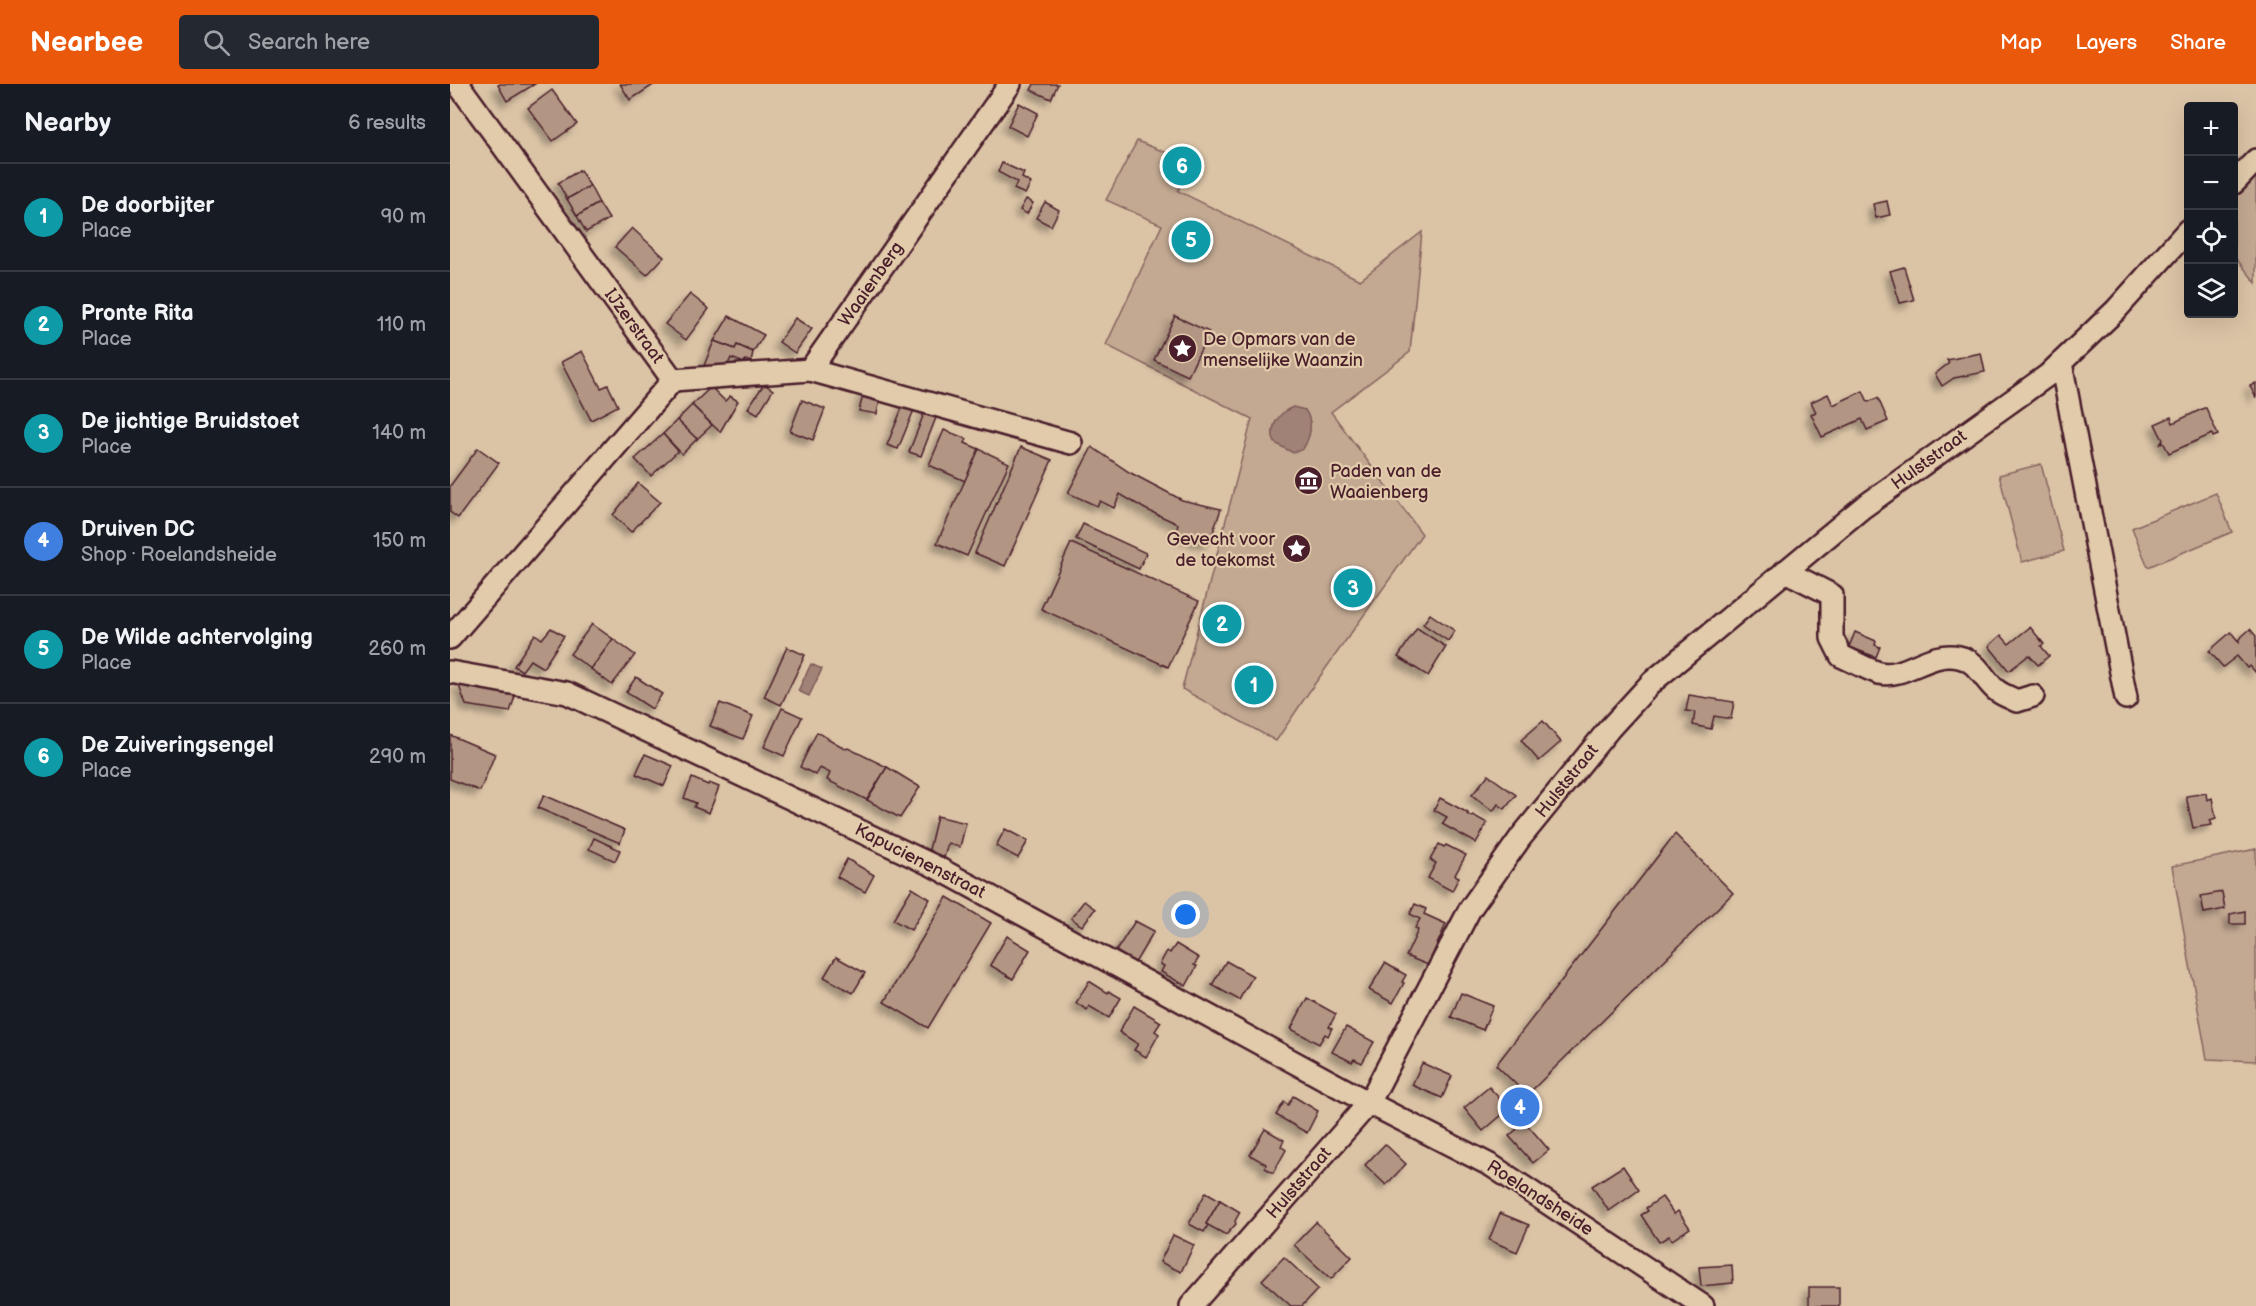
<!DOCTYPE html>
<html lang="en">
<head>
<meta charset="utf-8">
<style>
	body { margin:0; font-family:"Balsamiq Sans",sans-serif; background:#242831; color:#f1f3f6 }
	.controls { position:absolute; right:18px; top:18px; display:grid; overflow:hidden; border-radius:6px; box-shadow:0 6px 24px #0002 }
	.controls button { width:54px; height:54px; display:grid; place-items:center; padding:0; border:0; border-bottom:2px solid #363941; background:#171b24; color:#f1f3f6; font:30px sans-serif }
	.you { position:absolute; left:736px; top:831px; width:21px; height:21px; margin:-15px; border:4px solid #fff; border-radius:50%; background:#1a73e8; box-shadow:0 0 0 9px #1a73e833 }
	.badge { display:grid; place-items:center; width:39px; height:39px; border-radius:50%; background:#ea580c; color:#fff; font-size:20px; font-weight:700 }
	.pin { position:absolute; translate:-50% -50%; border:3px solid #fff; box-shadow:0 2px 6px #0006 }
	.list { margin:0; padding:0; list-style:none }
	h2 { display:flex; justify-content:space-between; align-items:center; height:78px; margin:0; padding:0 24px; font-size:26px }
	h2 small { font-size:20px; font-weight:400; color:#9ea1a6 }
	.list li { display:grid; grid-template-columns:39px 1fr auto; gap:18px; align-items:center; box-sizing:border-box; height:108px; padding:0 24px; border-top:2px solid #363941 }
	.list b { display:block; font-size:22px; white-space:nowrap }
	.list p { margin:0; font-size:20px; white-space:nowrap; color:#9ea1a6 }
	.list em { font-size:20px; font-style:normal; color:#9ea1a6 }
	.icon { flex:none; width:33px; height:33px; fill:none; stroke:currentColor; stroke-width:2; stroke-linecap:round; stroke-linejoin:round }
	.map { position:relative; flex:none; width:1806px; height:1222px; overflow:hidden }
	header { display:flex; align-items:center; gap:36px; box-sizing:border-box; height:84px; padding:0 30px; background:#ea580c; color:#fff }
	header strong { font-size:28px }
	nav { display:flex; gap:33px; margin-inline-start:auto; font-size:21px }
	.search { width:420px; height:54px; background:#242831; display:flex; align-items:center; gap:15px; box-sizing:border-box; padding:0 21px; border-radius:6px; color:#9ea1a6; font-size:22px }
	main { display:flex }
	aside { flex:1; background:#171b24 }
	.map>svg:first-child { display:block }
	.green { fill:#c3a992; stroke:#86645e; stroke-width:1.5 }
	.water { fill:#a18276; stroke:#7e5a58; stroke-width:1.5 }
	.building { fill:#b29683; stroke:#4a1f2b; stroke-width:1.5; filter:url(#shadow) }
	.lines { fill:none; stroke-linecap:round; stroke-linejoin:round }
	.minor-casing { stroke:#4a1f2b; stroke-width:26 }
	.minor { stroke:#e1cbab; stroke-width:21 }
	.labels { text-anchor:middle; dominant-baseline:central; stroke-width:4.5; stroke-linejoin:round; paint-order:stroke }
	.street-label { font-size:18px; fill:#4a1f2b; stroke:#e1cbab }
	.poi-label { font-size:18px; fill:#4a1f2b; stroke:#e1cbab; text-anchor:start }
</style>
</head>
<body>
<header>
<strong>Nearbee</strong>
<div class="search"><svg class="icon" aria-label="search" viewBox="0 0 24 24"><circle cx="10" cy="10" r="6"/><path d="M15 15l6 6"/></svg>Search here</div>
<nav><a>Map</a><a>Layers</a><a>Share</a></nav>
</header>
<main>
<aside>
<h2>Nearby<small>6 results</small></h2>
<ul class="list">
<li><span class="badge" style="background:#0f9aa8">1</span><div><b>De doorbijter</b><p>Place</p></div><em>90 m</em></li>
<li><span class="badge" style="background:#0f9aa8">2</span><div><b>Pronte Rita</b><p>Place</p></div><em>110 m</em></li>
<li><span class="badge" style="background:#0f9aa8">3</span><div><b>De jichtige Bruidstoet</b><p>Place</p></div><em>140 m</em></li>
<li><span class="badge" style="background:#3f7fe0">4</span><div><b>Druiven DC</b><p>Shop · Roelandsheide</p></div><em>150 m</em></li>
<li><span class="badge" style="background:#0f9aa8">5</span><div><b>De Wilde achtervolging</b><p>Place</p></div><em>260 m</em></li>
<li><span class="badge" style="background:#0f9aa8">6</span><div><b>De Zuiveringsengel</b><p>Place</p></div><em>290 m</em></li>
</ul>
</aside>
<div class="map">
<svg width="1806" height="1222" viewBox="0 0 1806 1222">
	<defs>
		<filter id="shadow"><feDropShadow dx="-5.5" dy="5.5" stdDeviation="3" flood-color="#0004"/></filter>
	</defs>
	<rect width="100%" height="100%" fill="#dbc4a6"/>
	<filter id="ink" filterUnits="userSpaceOnUse"><feTurbulence type="fractalNoise" baseFrequency=".0167" numOctaves="2"/><feDisplacementMap in="SourceGraphic" scale="12" xChannelSelector="R" yChannelSelector="G"/><feConvolveMatrix kernelMatrix="1 2 1 2 8 2 1 2 1" color-interpolation-filters="sRGB"/></filter>
	<g filter="url(#ink)">
		<g class="green">
			<polygon points="687,57 740,78 728,107 910,196 972,148 960,268 881,328 972,450 861,605 826,657 732,605 802,335 656,261 712,141 656,116"/>
			<polygon points="1806,71 1806,199 1784,172 1784,93"/>
			<polygon points="1591,380 1614,467 1572,478 1549,391"/>
			<polygon points="1766,409 1782,448 1698,483 1682,444"/>
			<polygon points="1806,765 1806,977 1757,975 1722,782"/>
		</g>
		<g class="water">
			<path d="M843,323L855,326C864,339 861,352 853,365L843,369L825,359C818,344 828,329 843,323Z"/>
			<circle cx="901" cy="504" r="18"/>
			<polygon points="361,580 372,585 359,612 348,607"/>
		</g>
		<g class="building">
			<polygon points="50,0 85,0 57,17 48,1"/>
			<polygon points="170,0 205,0 180,16"/>
			<polygon points="584,0 608,0 601,15 581,6"/>
			<polygon points="102,6 127,40 103,57 78,24"/>
			<polygon points="569,19 588,29 577,52 558,42"/>
			<polygon points="552,79 574,89 572,94 581,99 575,110 564,105 567,98 548,88"/>
			<polygon points="130,86 140,102 117,115 108,99"/>
			<polygon points="140,102 149,119 127,132 117,115"/>
			<polygon points="576,115 583,119 577,130 570,126"/>
			<polygon points="1437,117 1440,131 1426,134 1423,120"/>
			<polygon points="595,118 609,126 601,142 586,134"/>
			<polygon points="149,119 159,135 136,148 127,132"/>
			<polygon points="182,144 214,173 197,191 165,163"/>
			<polygon points="1454,183 1464,216 1450,219 1440,187"/>
			<polygon points="240,210 259,225 236,256 215,240"/>
			<polygon points="279,232 314,251 303,268 287,261 285,265 264,257"/>
			<polygon points="725,232 759,248 738,292 704,276"/>
			<polygon points="345,234 362,245 345,269 329,258"/>
			<polygon points="264,257 285,265 287,261 303,268 301,278 295,276 294,279 281,274 274,289 253,284"/>
			<polygon points="132,267 151,304 158,301 168,322 141,336 111,278"/>
			<polygon points="1531,269 1535,288 1504,294 1492,302 1485,290 1499,279 1497,276"/>
			<polygon points="1806,299 1806,314 1800,302"/>
			<polygon points="314,300 323,306 308,330 298,324"/>
			<polygon points="261,303 275,317 280,312 288,317 270,348 242,321"/>
			<polygon points="414,307 431,310 427,330 409,327"/>
			<polygon points="1413,307 1418,318 1428,314 1438,337 1417,346 1412,335 1372,353 1361,330 1366,328 1361,318 1378,310 1383,321"/>
			<polygon points="352,316 375,325 363,356 340,347"/>
			<polygon points="455,317 466,321 448,365 437,361"/>
			<polygon points="242,321 262,341 247,355 227,336"/>
			<polygon points="477,322 489,326 471,372 459,368"/>
			<polygon points="1754,324 1756,324 1768,351 1763,353 1762,350 1719,369 1713,358 1711,359 1713,356 1705,340 1721,333 1723,339"/>
			<polygon points="227,336 247,355 232,370 213,350"/>
			<polygon points="494,346 517,355 515,359 529,365 515,397 479,381"/>
			<polygon points="213,350 228,367 201,392 185,375"/>
			<polygon points="571,363 602,376 555,482 525,469"/>
			<polygon points="642,363 679,388 732,416 771,425 759,460 726,451 728,440 695,425 670,410 664,424 650,417 647,422 618,409"/>
			<polygon points="28,364 49,379 8,434 0,428 0,402"/>
			<polygon points="529,365 559,379 517,472 487,459"/>
			<polygon points="188,399 210,418 181,448 163,431"/>
			<polygon points="633,440 696,469 689,485 626,455"/>
			<polygon points="621,459 749,517 718,583 591,525"/>
			<polygon points="980,530 1005,547 998,557 973,540"/>
			<polygon points="142,540 163,555 141,585 120,570"/>
			<polygon points="1580,543 1594,560 1591,562 1599,572 1588,581 1579,571 1559,587 1539,562 1551,551 1559,560"/>
			<polygon points="101,544 114,552 93,584 80,576 72,587 64,582 85,550 92,555"/>
			<polygon points="967,544 996,563 978,592 948,573"/>
			<polygon points="1800,545 1806,552 1806,589 1800,582 1797,584 1787,572 1773,583 1759,567 1781,548 1789,558 1789,555"/>
			<polygon points="1405,548 1426,557 1425,561 1430,563 1426,573 1399,563"/>
			<polygon points="163,555 185,571 162,601 141,585"/>
			<polygon points="337,563 355,571 331,621 314,613"/>
			<polygon points="186,593 212,610 202,625 176,608"/>
			<polygon points="8,599 66,609 60,628 16,621"/>
			<polygon points="1239,611 1284,618 1281,635 1264,632 1261,645 1243,641 1245,628 1236,627"/>
			<polygon points="270,619 303,632 293,655 260,642"/>
			<polygon points="332,624 352,633 334,672 314,663"/>
			<polygon points="1093,637 1111,658 1089,677 1071,656"/>
			<polygon points="367,648 396,665 398,664 437,683 417,716 377,696 380,689 370,684 366,691 350,683"/>
			<polygon points="0,651 45,670 30,707 0,695"/>
			<polygon points="195,670 223,682 214,702 186,690"/>
			<polygon points="437,683 470,703 450,734 417,716"/>
			<polygon points="1038,691 1066,711 1055,725 1048,720 1043,727 1022,711"/>
			<polygon points="242,694 258,701 259,699 269,703 259,729 244,723 246,719 234,714"/>
			<polygon points="1756,709 1757,716 1762,714 1766,734 1760,736 1762,741 1743,744 1736,712"/>
			<polygon points="94,711 175,746 170,759 88,724"/>
			<polygon points="990,714 1018,729 1017,730 1022,733 1023,731 1037,739 1026,759 992,740 997,733 984,726"/>
			<polygon points="487,732 516,739 510,763 498,759 494,774 478,770"/>
			<polygon points="555,745 578,757 568,774 546,762"/>
			<polygon points="1225,750 1283,809 1077,1011 1046,981"/>
			<polygon points="144,754 170,766 165,777 139,765"/>
			<polygon points="989,760 994,763 996,761 1016,771 1005,791 1009,793 1002,807 978,794 986,779 980,776"/>
			<polygon points="397,775 424,791 415,808 387,793"/>
			<polygon points="462,804 480,815 461,846 443,836"/>
			<polygon points="1772,808 1775,825 1754,829 1751,812"/>
			<polygon points="497,813 541,839 478,944 434,918"/>
			<polygon points="634,817 645,825 632,842 621,834"/>
			<polygon points="965,820 976,825 974,830 996,840 978,881 956,872 968,846 965,844 970,835 960,830"/>
			<polygon points="1795,827 1795,840 1780,840 1780,830"/>
			<polygon points="685,837 704,847 685,879 666,867"/>
			<polygon points="557,852 580,866 563,895 540,881"/>
			<polygon points="726,860 749,874 744,881 747,882 736,902 711,888 714,882 710,880 717,867 720,869"/>
			<polygon points="386,873 415,889 403,909 374,893"/>
			<polygon points="776,877 803,892 789,916 762,901"/>
			<polygon points="935,879 956,891 952,898 954,899 943,919 919,906"/>
			<polygon points="639,897 658,909 659,907 671,914 659,934 639,922 637,926 626,919"/>
			<polygon points="1011,909 1043,922 1033,946 1001,933"/>
			<polygon points="857,914 886,930 879,943 882,944 878,952 875,950 869,960 841,945"/>
			<polygon points="684,922 711,938 705,947 709,950 696,973 684,966 688,960 669,948"/>
			<polygon points="896,943 924,958 912,979 904,975 902,978 882,968"/>
			<polygon points="972,979 1002,992 992,1014 962,1001"/>
			<polygon points="1039,1003 1059,1025 1033,1047 1014,1024"/>
			<polygon points="843,1012 868,1027 857,1049 826,1031 834,1018 838,1021"/>
			<polygon points="1075,1038 1099,1066 1083,1079 1059,1052"/>
			<polygon points="815,1045 834,1056 831,1062 836,1066 823,1089 815,1084 816,1080 800,1071"/>
			<polygon points="935,1060 956,1080 936,1101 915,1081"/>
			<polygon points="1173,1082 1189,1106 1159,1127 1142,1102"/>
			<polygon points="756,1108 770,1116 756,1140 758,1141 754,1148 739,1140"/>
			<polygon points="1212,1113 1224,1130 1228,1127 1240,1144 1222,1156 1219,1152 1209,1158 1191,1131 1198,1127 1196,1124"/>
			<polygon points="770,1116 790,1128 785,1137 786,1140 776,1151 756,1140"/>
			<polygon points="1050,1129 1079,1141 1067,1168 1039,1156"/>
			<polygon points="866,1138 902,1173 881,1195 844,1161"/>
			<polygon points="723,1151 744,1161 731,1188 710,1178"/>
			<polygon points="834,1173 868,1205 852,1222 841,1222 812,1196"/>
			<polygon points="1282,1181 1283,1199 1251,1202 1249,1183"/>
			<rect x="1359" y="1203" width="30" height="19"/>
		</g>
		<g class="lines">
			<defs>
				<g id="minor">
					<polyline points="8,0 223,296"/>
					<polyline points="1784,99 1806,76"/>
					<polyline points="1611,279 1676,614"/>
					<polyline points="360,286 560,0"/>
					<polyline points="223,296 360,286 621,359"/>
					<path d="M1335,487L1382,511V554L1391,572C1403,577 1416,585 1429,589C1455,595 1480,566 1509,573C1528,577 1533,595 1546,606C1552,611 1561,614 1567,617L1583,612"/>
					<polyline points="0,554 223,296"/>
					<polyline points="0,588 117,609 484,782 919,1019 1042,1082 1253,1222"/>
					<polyline points="741,1222 919,1019 1020,825 1071,753 1159,645 1202,598 1412,424 1598,291 1666,226 1738,146"/>
				</g>
			</defs>
			<use href="#minor" class="minor-casing"/>
			<use href="#minor" class="minor"/>
		</g>
	</g>
	<defs>
		<symbol id="sight-disc" viewBox="-11 -11 22 22"><circle r="9.5" fill="#4a1f2b" stroke="#e1cbab"/><path d="M0-6L1.8-2.2L6-1.7L2.9 1.2L3.7 5.4L0 3.3L-3.7 5.4L-2.9 1.2L-6-1.7L-1.8-2.2Z" fill="#fff"/></symbol>
		<symbol id="museum-disc" viewBox="-11 -11 22 22"><circle r="9.5" fill="#4a1f2b" stroke="#e1cbab"/><path d="M0-6L6-3V-2H-6V-3ZM-5-1h2V3h-2ZM-1-1h2V3h-2ZM3-1h2V3H3ZM-6 4H6V6H-6Z" fill="#fff"/></symbol>
	</defs>
	<g fill-rule="evenodd">
		<use href="#sight-disc" x="716" y="248" width="33" height="33"/>
		<use href="#museum-disc" x="842" y="380" width="33" height="33"/>
		<use href="#sight-disc" x="830" y="448" width="33" height="33"/>
	</g>
	<g class="labels">
		<g class="street-label">
			<text transform="translate(421 200) rotate(-55)">Waaienberg</text>
			<text transform="translate(184 242) rotate(54)">IJzerstraat</text>
			<text transform="translate(1479 376) rotate(-36)">Hulststraat</text>
			<text transform="translate(1117 697) rotate(-51)">Hulststraat</text>
			<text transform="translate(470 777) rotate(27)">Kapucienenstraat</text>
			<text transform="translate(849 1099) rotate(-49)">Hulststraat</text>
			<text transform="translate(1090 1114) rotate(33)">Roelandsheide</text>
		</g>
		<g class="poi-label">
			<text x="753" y="255">De Opmars van de<tspan x="753" dy="21">menselijke Waanzin</tspan></text>
			<text x="880" y="387">Paden van de<tspan x="880" dy="21">Waaienberg</tspan></text>
			<text x="825" y="455" text-anchor="end">Gevecht voor<tspan x="825" dy="21">de toekomst</tspan></text>
		</g>
	</g>
</svg>
<div class="controls">
<button>+</button>
<button>−</button>
<button><svg class="icon" aria-label="locate" viewBox="0 0 24 24"><circle cx="12" cy="12" r="6"/><path d="M12 2v4M12 18v4M2 12h4M18 12h4"/></svg></button>
<button><svg class="icon" aria-label="layers" viewBox="0 0 24 24"><path d="M12 4l9 5-9 5-9-5zM3 14l9 5 9-5"/></svg></button>
</div>
<div class="you"></div>
<div class="pin badge" style="left:804px;top:601px;background:#0f9aa8">1</div>
<div class="pin badge" style="left:772px;top:540px;background:#0f9aa8">2</div>
<div class="pin badge" style="left:903px;top:504px;background:#0f9aa8">3</div>
<div class="pin badge" style="left:1070px;top:1023px;background:#3f7fe0">4</div>
<div class="pin badge" style="left:741px;top:156px;background:#0f9aa8">5</div>
<div class="pin badge" style="left:732px;top:82px;background:#0f9aa8">6</div>
</div>
</main>
</body>
</html>
